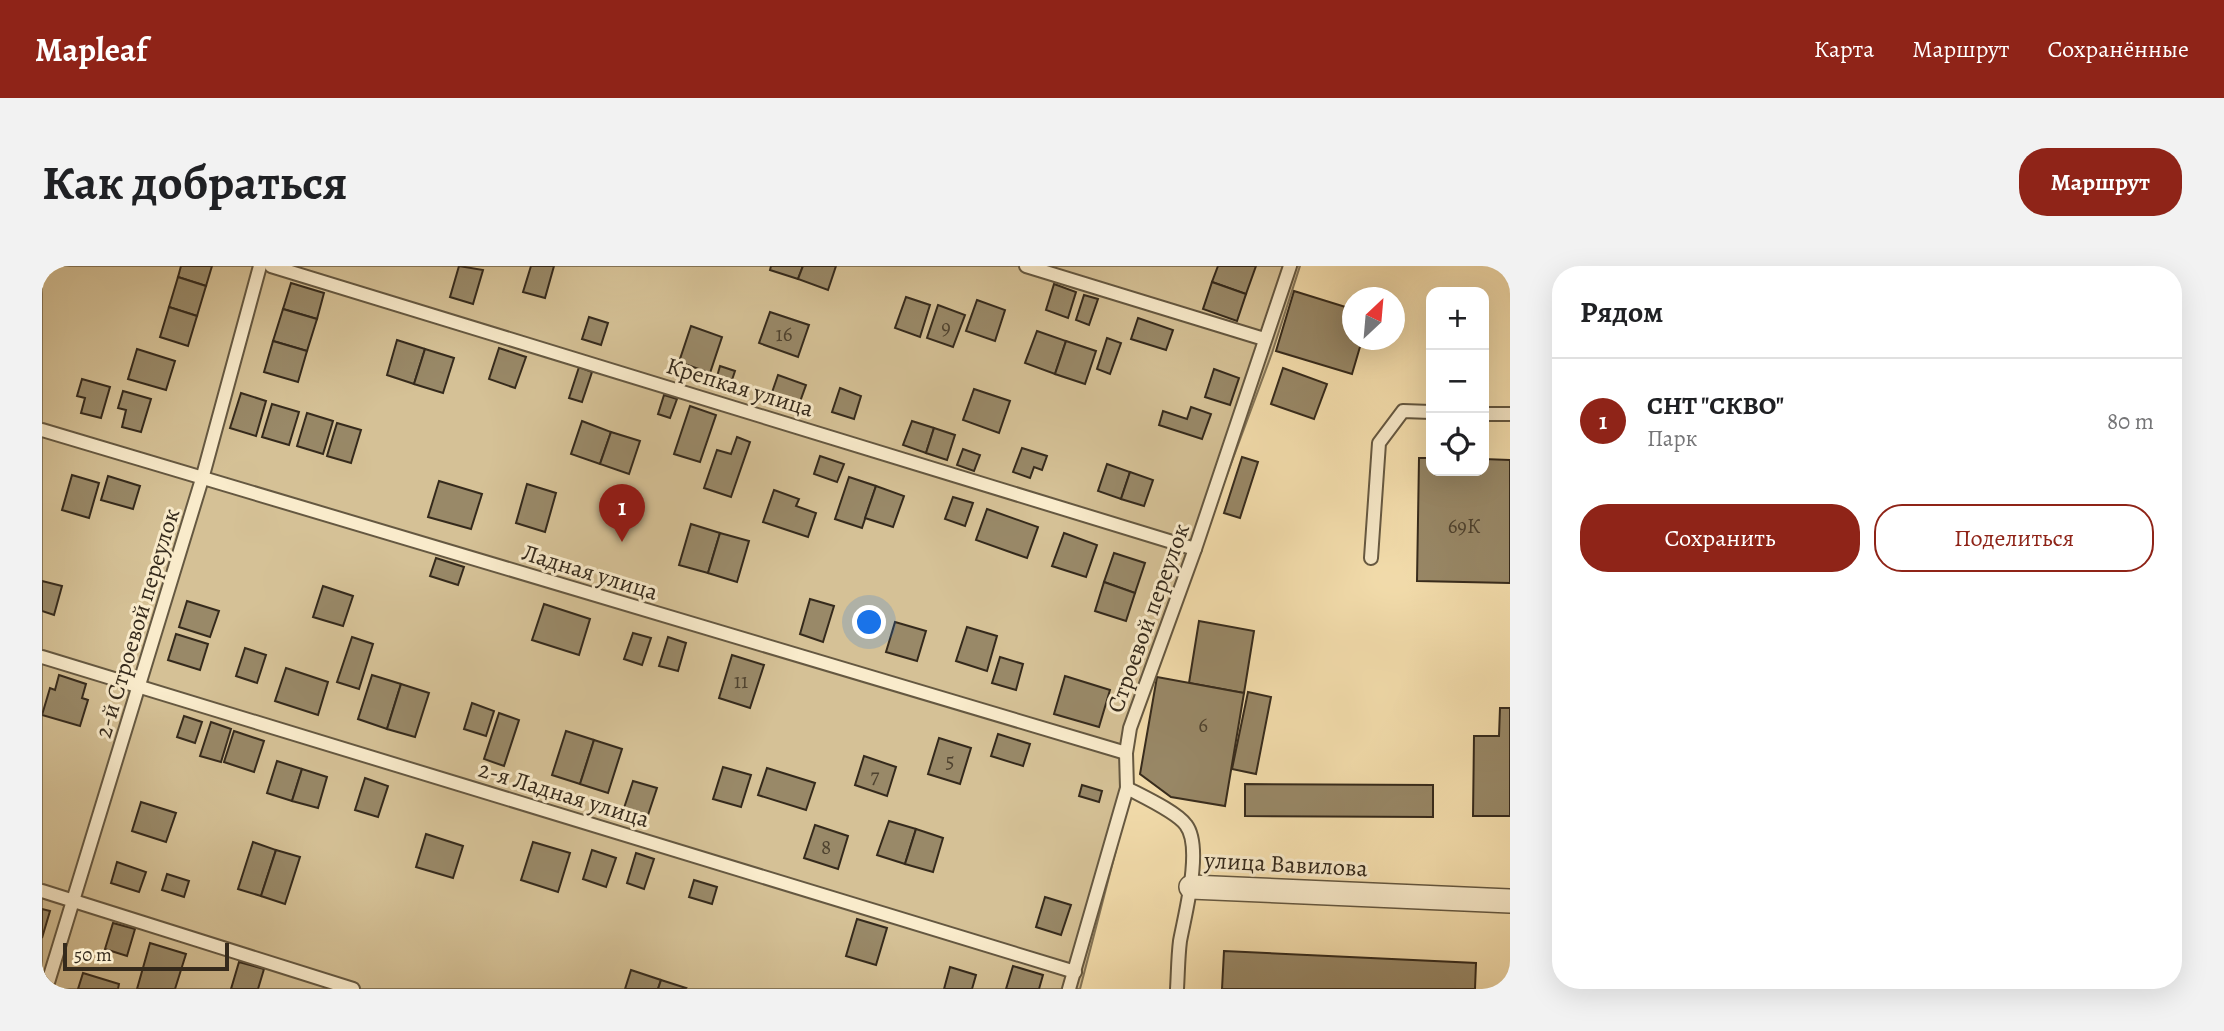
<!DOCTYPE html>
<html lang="ru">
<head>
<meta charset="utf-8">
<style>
	body { margin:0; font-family:Alegreya,serif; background:#f2f2f2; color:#202124 }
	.controls { position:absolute; right:21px; top:21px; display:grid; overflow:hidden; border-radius:14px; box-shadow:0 7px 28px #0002 }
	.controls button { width:63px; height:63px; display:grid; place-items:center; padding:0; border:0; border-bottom:2px solid #e0e0e0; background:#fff; color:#202124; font:35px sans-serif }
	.compass { position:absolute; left:1300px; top:21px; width:63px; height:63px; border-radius:50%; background:#fff; box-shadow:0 7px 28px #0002; rotate:26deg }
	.scale { position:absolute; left:21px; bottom:18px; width:166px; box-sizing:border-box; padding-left:7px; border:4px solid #352a1c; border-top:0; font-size:19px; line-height:24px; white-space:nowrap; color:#352a1c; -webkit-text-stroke:5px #f9ebcb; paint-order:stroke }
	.you { position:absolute; left:828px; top:357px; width:24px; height:24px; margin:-18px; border:5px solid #fff; border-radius:50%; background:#1a73e8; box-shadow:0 0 0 10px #1a73e833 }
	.badge { display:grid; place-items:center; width:46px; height:46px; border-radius:50%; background:#8f2418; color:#fff; font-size:23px; font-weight:700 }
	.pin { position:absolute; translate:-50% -58px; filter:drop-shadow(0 2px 4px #0008) }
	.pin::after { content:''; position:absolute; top:37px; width:24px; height:21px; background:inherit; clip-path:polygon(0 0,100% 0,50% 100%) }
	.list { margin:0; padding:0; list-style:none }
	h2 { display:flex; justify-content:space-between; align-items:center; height:91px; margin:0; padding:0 28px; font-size:30px }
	h2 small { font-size:23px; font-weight:400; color:#757577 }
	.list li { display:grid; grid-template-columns:46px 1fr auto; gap:21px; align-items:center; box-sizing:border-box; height:126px; padding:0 28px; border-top:2px solid #e0e0e0 }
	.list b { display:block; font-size:26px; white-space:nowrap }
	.list p { margin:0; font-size:23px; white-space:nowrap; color:#757577 }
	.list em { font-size:23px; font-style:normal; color:#757577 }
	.actions { display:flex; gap:14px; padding:21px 28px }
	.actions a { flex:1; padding:16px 0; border:2px solid #8f2418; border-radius:28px; text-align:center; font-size:24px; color:#8f2418 }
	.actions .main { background:#8f2418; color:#fff }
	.icon { flex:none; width:38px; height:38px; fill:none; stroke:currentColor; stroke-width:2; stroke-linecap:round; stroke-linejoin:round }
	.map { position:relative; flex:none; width:1468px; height:723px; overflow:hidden; border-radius:28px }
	header { display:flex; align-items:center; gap:42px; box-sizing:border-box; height:98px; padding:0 35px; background:#8f2418; color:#fff }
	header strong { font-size:33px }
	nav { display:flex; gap:38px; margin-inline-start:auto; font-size:24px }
	.intro { display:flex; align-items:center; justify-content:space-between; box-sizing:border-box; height:168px; padding:0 42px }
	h1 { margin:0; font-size:49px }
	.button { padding:18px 32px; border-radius:28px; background:#8f2418; color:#fff; font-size:24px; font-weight:700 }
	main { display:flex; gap:42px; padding:0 42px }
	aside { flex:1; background:#fff; border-radius:28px; box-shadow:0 7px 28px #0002 }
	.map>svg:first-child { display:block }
	.green { fill:#d5c196; stroke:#857659; stroke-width:2 }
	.building { fill:#998968; stroke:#352a1c; stroke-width:2 }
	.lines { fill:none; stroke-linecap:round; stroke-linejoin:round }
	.lane-casing { stroke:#655841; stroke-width:16 }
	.street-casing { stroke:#655841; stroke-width:26 }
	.lane { stroke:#f9ebcb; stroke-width:12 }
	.street { stroke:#f9ebcb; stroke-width:23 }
	.labels { text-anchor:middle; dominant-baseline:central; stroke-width:6; stroke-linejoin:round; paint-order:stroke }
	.number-label { font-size:21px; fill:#4e422f }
	.street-label { font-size:24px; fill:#352a1c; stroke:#f9ebcb }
</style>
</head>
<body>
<header>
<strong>Mapleaf</strong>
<nav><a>Карта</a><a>Маршрут</a><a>Сохранённые</a></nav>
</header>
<div class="intro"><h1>Как добраться</h1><a class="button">Маршрут</a></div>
<main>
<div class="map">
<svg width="1468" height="723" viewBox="0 0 1468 723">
	<rect width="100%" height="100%" fill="#f6e0af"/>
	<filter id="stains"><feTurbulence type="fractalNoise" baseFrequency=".00286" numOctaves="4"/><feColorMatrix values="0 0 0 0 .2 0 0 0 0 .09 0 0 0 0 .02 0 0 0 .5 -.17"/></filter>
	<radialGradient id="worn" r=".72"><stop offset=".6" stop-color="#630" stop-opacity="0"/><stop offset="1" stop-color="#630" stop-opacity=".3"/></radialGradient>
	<polygon class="green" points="0,0 1258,0 1230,87 1090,465 1088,530 1038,723 0,723"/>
	<g class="building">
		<polygon points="139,0 170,0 164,20 136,11"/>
		<polygon points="417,0 441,4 431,38 408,31"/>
		<polygon points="489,0 512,0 503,32 481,26"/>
		<polygon points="729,0 761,0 756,13 728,4"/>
		<polygon points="761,0 794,0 786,24 756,13"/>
		<polygon points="1176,0 1214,0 1204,28 1170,16"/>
		<polygon points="136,11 164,20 155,50 127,41"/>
		<polygon points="1170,16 1204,28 1195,55 1161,43"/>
		<polygon points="249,17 282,27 275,53 241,43"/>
		<polygon points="1012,18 1034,26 1026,52 1004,44"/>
		<polygon points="1252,25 1310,43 1310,74 1320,74 1310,108 1234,85"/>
		<polygon points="1042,29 1056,33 1047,59 1034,54"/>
		<polygon points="864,31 888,39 878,71 853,62"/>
		<polygon points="935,34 963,44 953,75 924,65"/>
		<polygon points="896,39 923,49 911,81 885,72"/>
		<polygon points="127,41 155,50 146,80 118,71"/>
		<polygon points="241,43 275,53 265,85 231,75"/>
		<polygon points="728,46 767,59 756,91 717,77"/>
		<polygon points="547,51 566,57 559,79 540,73"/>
		<polygon points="1096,52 1131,64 1124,84 1089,73"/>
		<polygon points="649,60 680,71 668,107 637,96"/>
		<polygon points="995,65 1024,75 1013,108 983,97"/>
		<polygon points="1065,72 1079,77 1068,108 1055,103"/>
		<polygon points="355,74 383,83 372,118 345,109"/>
		<polygon points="231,75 265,85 256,116 222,106"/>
		<polygon points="1024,75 1054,85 1043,118 1013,108"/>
		<polygon points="457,82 484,91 473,122 447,113"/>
		<polygon points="95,83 133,95 124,124 86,113"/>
		<polygon points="383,83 412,92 401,127 372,118"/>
		<polygon points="678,100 693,105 686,126 672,121"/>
		<polygon points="537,101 550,106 540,136 527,132"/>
		<polygon points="1241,102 1285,118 1272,153 1229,138"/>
		<polygon points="1172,103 1197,112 1188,139 1163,131"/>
		<polygon points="736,109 764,119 755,144 727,135"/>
		<polygon points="40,113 68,121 59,152 39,147 43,132 35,130"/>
		<polygon points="798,122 819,130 812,153 790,146"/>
		<polygon points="932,123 968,135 957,167 921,154"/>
		<polygon points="81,125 109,133 99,166 80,161 84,144 76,142"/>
		<polygon points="199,127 224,135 214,170 188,162"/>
		<polygon points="622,129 635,133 628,152 616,148"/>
		<polygon points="230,138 257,146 247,179 220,171"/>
		<polygon points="648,140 674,149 658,196 632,188"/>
		<polygon points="1149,141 1169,148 1160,173 1117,159 1121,145 1145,153"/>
		<polygon points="265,147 291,155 281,188 255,180"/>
		<polygon points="540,155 569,166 558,198 529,188"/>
		<polygon points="870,155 892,162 884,187 861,179"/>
		<polygon points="295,157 319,164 309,197 285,190"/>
		<polygon points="892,162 913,169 905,194 884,187"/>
		<polygon points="569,166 598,175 587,208 558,198"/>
		<polygon points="695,171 708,176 689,231 662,222 675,184 689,188"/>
		<polygon points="980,182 1005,190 1000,204 992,201 988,212 971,206"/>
		<polygon points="921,183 938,189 932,205 915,199"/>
		<polygon points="778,190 802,198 795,216 772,208"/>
		<polygon points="1200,191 1216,196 1198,252 1182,247"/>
		<polygon points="1377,192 1389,192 1389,205 1442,205 1442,193 1468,194 1468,317 1375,315"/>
		<polygon points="1065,198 1088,206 1079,233 1056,225"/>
		<polygon points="1088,206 1111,214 1102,240 1079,233"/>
		<polygon points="30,209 57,217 47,252 20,244"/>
		<polygon points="66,210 98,220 91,243 59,234"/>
		<polygon points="807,211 834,220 820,262 793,253"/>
		<polygon points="397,215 440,228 429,263 386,251"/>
		<polygon points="485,218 514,227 503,266 474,257"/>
		<polygon points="834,220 862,230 851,261 823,252"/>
		<polygon points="732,224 757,233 754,240 774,247 766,271 721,256"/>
		<polygon points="911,231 931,237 923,260 903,253"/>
		<polygon points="945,243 996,261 985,292 934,274"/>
		<polygon points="649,258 678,267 666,307 637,299"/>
		<polygon points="678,267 707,275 695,316 666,307"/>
		<polygon points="1022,267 1055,279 1044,311 1010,300"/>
		<polygon points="1072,287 1103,297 1093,327 1062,316"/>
		<polygon points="394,292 422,301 416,319 388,310"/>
		<polygon points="0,315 20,320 12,349 0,345"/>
		<polygon points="1062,316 1093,327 1084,355 1053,345"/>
		<polygon points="281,320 311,330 301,360 271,351"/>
		<polygon points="768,333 792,340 781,376 758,368"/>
		<polygon points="145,335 177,345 168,371 137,361"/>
		<polygon points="502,338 548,353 537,389 490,374"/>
		<polygon points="1157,355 1212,365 1202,427 1147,417"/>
		<polygon points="853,356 884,365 875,395 844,386"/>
		<polygon points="925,361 955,370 945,405 914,395"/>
		<polygon points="591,367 609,372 600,399 582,393"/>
		<polygon points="134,368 166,378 158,404 126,394"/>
		<polygon points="310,371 331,378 317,423 295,416"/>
		<polygon points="626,371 644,377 636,405 617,400"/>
		<polygon points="203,382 224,389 215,417 194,410"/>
		<polygon points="690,389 722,399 708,442 677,432"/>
		<polygon points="958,391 981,398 974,424 950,417"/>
		<polygon points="244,402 286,416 276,449 233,435"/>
		<polygon points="17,409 44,418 40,432 46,434 38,460 0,449 8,422 13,424"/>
		<polygon points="330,409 359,418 345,463 316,453"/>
		<polygon points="1023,410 1068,424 1057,461 1012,448"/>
		<polygon points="1115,411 1202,427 1183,540 1129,531 1098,508"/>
		<polygon points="359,418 387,427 373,471 345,463"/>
		<polygon points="1206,426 1229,431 1214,508 1190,503"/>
		<polygon points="430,437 452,445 444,470 422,463"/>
		<polygon points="1458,442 1468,442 1468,550 1431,550 1432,470 1457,470"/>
		<polygon points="457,447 477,454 462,500 442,493"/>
		<polygon points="142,450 160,456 153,477 135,471"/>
		<polygon points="169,456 189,463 179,496 158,490"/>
		<polygon points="192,465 222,475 212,506 182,496"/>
		<polygon points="524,465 552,474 538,518 510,509"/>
		<polygon points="956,468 988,478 981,500 949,490"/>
		<polygon points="897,472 929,482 918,518 886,508"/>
		<polygon points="552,474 580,483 566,527 538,518"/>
		<polygon points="822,490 854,501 845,530 813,519"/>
		<polygon points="235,495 260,503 250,535 225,527"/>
		<polygon points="681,501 709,509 699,541 671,533"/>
		<polygon points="725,502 773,517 764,544 716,529"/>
		<polygon points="260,503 285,511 276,542 250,535"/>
		<polygon points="323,512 346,520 336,551 313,544"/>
		<polygon points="591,515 615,522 605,552 581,545"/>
		<polygon points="1203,518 1391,519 1391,551 1203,550"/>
		<polygon points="1040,519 1060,525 1057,536 1037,530"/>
		<polygon points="99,536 134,547 124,576 90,565"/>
		<polygon points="847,555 874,563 863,598 835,589"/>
		<polygon points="773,559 806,570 796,603 762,592"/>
		<polygon points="874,563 901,572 891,606 863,598"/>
		<polygon points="384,568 421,580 411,612 374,601"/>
		<polygon points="211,576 234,584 219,630 196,623"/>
		<polygon points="491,576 528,587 516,626 479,614"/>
		<polygon points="234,584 258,591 243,638 219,630"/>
		<polygon points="550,584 574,592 564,621 541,613"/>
		<polygon points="594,587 612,593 602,623 585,617"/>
		<polygon points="75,596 104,606 97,626 69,617"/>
		<polygon points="125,608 147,615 142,631 120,624"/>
		<polygon points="652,614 675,621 670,638 647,631"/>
		<polygon points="1003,631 1029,639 1019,669 994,661"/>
		<polygon points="0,643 8,645 0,672"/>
		<polygon points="815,653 845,662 834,699 804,690"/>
		<polygon points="71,657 93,663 85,690 63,683"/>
		<polygon points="108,677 144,688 133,723 95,723"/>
		<polygon points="1182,685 1434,697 1433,723 1180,723"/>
		<polygon points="197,696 222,703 216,723 189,723"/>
		<polygon points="971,700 1001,709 997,723 964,723"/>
		<polygon points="908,701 934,709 930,723 902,723"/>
		<polygon points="589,704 619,714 616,723 583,723"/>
		<polygon points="41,707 77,718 76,723 36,723"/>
		<polygon points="619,714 644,722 643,723 616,723"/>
	</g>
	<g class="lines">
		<defs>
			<g id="lane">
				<polyline points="229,0 1153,283"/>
				<polyline points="984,0 1222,73"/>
				<polyline points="1442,148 1468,148"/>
				<polyline points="0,164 1084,487"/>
				<polyline points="1329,292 1337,177 1361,145 1389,146"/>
				<polyline points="0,391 1033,706"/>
				<path d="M1085,522C1100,530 1135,546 1144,559C1161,581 1143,648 1138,675C1136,691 1136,707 1135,723"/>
				<polyline points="0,625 311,723"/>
				<polyline points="4,723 160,213 218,0"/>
				<polyline points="1027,723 1085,522 1084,487 1088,462 1153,283 1248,0"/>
			</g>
			<polyline id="street" points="1149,621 1468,635"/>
		</defs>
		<use href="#lane" class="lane-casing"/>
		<use href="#street" class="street-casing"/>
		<use href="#lane" class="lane"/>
		<use href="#street" class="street"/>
	</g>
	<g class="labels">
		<g class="number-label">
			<text x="904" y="61">9</text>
			<text x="742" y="68">16</text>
			<text x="1422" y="260">69К</text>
			<text x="699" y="415">11</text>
			<text x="1161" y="459">6</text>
			<text x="908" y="495">5</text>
			<text x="833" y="510">7</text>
			<text x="784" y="581">8</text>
		</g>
		<g class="street-label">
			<text transform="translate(698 121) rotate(17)">Крепкая улица</text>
			<text transform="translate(548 306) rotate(17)">Ладная улица</text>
			<text transform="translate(1106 352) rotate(-70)">Строевой переулок</text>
			<text transform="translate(95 357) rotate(-73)">2-й Строевой переулок</text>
			<text transform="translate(522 528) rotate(17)">2-я Ладная улица</text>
			<text transform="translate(1244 598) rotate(3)">улица Вавилова</text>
		</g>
	</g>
	<rect width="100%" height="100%" filter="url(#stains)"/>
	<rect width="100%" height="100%" fill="url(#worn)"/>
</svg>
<div class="controls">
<button>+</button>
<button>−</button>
<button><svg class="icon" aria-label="locate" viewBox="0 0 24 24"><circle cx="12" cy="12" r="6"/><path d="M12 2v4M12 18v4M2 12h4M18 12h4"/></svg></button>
</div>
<svg class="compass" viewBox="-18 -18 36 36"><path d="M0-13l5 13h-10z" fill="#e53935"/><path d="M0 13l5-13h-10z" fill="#757577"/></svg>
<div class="scale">50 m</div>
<div class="you"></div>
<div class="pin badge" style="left:580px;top:276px">1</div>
</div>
<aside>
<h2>Рядом<small></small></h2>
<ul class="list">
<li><span class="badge">1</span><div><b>СНТ &quot;СКВО&quot;</b><p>Парк</p></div><em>80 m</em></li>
</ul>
<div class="actions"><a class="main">Сохранить</a><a>Поделиться</a></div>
</aside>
</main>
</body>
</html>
